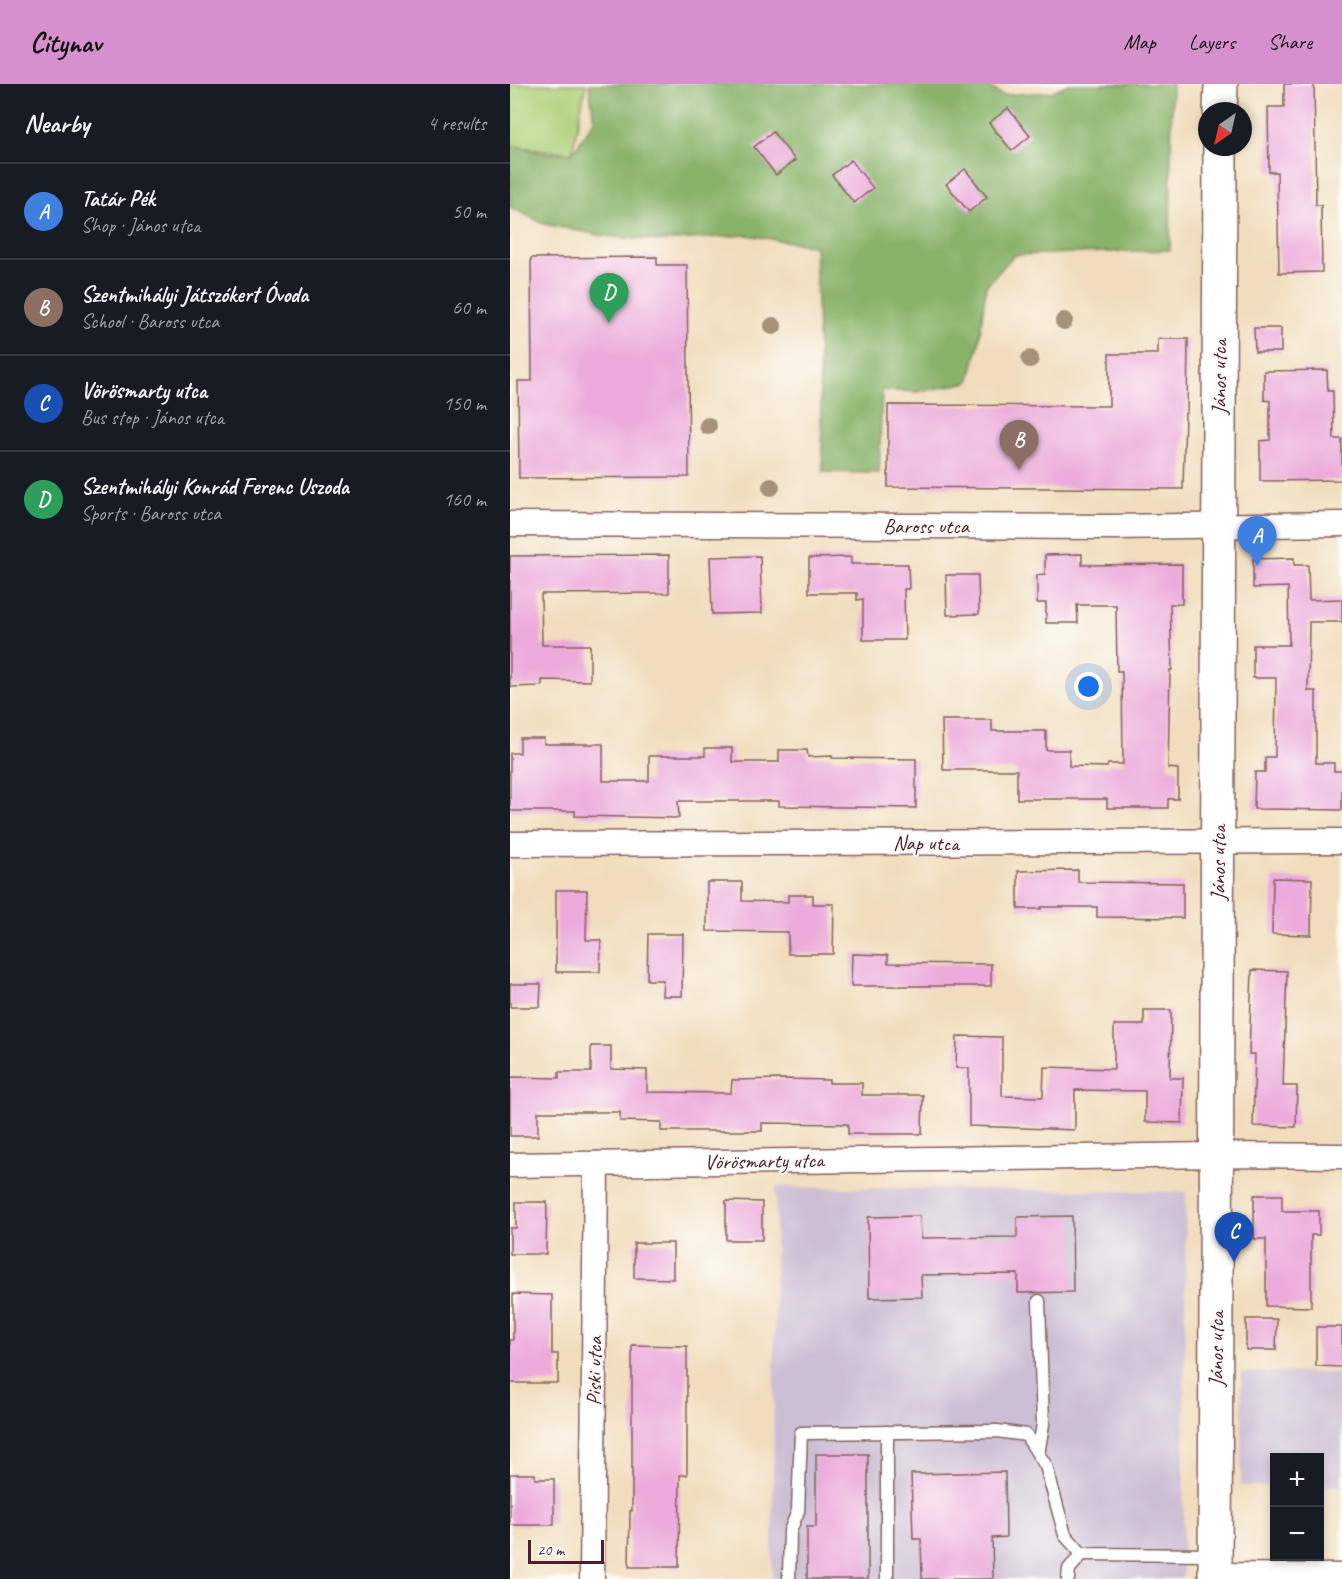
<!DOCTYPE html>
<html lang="en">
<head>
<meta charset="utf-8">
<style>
	body { margin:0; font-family:Caveat,sans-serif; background:#20242c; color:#f1f3f6 }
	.controls { position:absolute; right:18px; bottom:18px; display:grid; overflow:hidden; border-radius:0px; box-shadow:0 3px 9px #0003 }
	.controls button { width:54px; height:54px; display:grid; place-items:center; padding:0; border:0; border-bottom:2px solid #363941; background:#171b24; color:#f1f3f6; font:30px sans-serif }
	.compass { position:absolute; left:688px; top:18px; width:54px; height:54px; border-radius:50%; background:#171b24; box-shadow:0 3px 9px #0003; rotate:214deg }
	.scale { position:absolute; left:18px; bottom:15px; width:76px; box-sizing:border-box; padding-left:6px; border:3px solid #4a1f2b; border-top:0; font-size:16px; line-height:21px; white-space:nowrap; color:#4a1f2b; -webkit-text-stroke:4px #fdfcf7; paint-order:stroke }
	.you { position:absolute; left:579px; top:603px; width:21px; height:21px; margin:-15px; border:4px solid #fff; border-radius:50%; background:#1a73e8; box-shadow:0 0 0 9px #1a73e833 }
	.badge { display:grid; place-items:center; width:39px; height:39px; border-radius:50%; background:#d690ce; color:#fff; font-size:20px; font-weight:700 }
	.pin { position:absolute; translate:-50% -50px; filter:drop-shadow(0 2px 3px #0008) }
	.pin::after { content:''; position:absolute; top:32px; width:21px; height:18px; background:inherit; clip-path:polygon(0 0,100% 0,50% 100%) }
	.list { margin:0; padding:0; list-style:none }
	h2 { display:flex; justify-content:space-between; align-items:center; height:78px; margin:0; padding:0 24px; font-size:26px }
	h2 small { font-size:20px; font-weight:400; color:#9ea1a6 }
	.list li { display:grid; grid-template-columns:39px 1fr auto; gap:18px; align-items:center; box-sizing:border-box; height:96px; padding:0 24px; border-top:2px solid #363941 }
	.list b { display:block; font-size:22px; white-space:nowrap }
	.list p { margin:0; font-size:20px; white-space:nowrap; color:#9ea1a6 }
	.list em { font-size:20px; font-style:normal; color:#9ea1a6 }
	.map { position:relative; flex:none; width:832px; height:1495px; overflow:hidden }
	header { display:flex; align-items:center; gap:36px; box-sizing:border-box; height:84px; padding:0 30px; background:#d690ce; color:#111 }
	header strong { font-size:28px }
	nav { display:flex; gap:33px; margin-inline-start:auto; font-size:21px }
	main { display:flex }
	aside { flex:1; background:#171b24 }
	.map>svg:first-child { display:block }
	.industrial { fill:#ccbed4 }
	.green { fill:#aed17a; stroke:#7c7852; stroke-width:1.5 }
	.forest { fill:#8ab36a; stroke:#6a694a; stroke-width:1.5 }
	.building { fill:#ecabdb }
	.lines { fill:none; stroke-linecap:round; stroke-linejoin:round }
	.lane-casing { stroke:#84625e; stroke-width:15 }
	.street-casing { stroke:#84625e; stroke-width:27 }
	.secondary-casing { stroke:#84625e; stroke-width:36 }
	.lane { stroke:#fff; stroke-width:12 }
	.street { stroke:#fff; stroke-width:24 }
	.secondary { stroke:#fff; stroke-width:33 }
	.tree { fill:#a6927a }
	.labels { text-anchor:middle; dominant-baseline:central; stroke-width:4.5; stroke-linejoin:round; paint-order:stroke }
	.street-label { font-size:21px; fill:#4a1f2b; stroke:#fdfcf7 }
</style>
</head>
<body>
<header>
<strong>Citynav</strong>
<nav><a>Map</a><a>Layers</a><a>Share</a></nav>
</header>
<main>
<aside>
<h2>Nearby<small>4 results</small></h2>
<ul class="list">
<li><span class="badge" style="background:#3f7fe0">A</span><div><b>Tatár Pék</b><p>Shop · János utca</p></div><em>50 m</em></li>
<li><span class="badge" style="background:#8d6e63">B</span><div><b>Szentmihályi Játszókert Óvoda</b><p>School · Baross utca</p></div><em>60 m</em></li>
<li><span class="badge" style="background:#1a4fb4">C</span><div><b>Vörösmarty utca</b><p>Bus stop · János utca</p></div><em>150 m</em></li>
<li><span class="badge" style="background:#2e9e5b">D</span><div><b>Szentmihályi Konrád Ferenc Uszoda</b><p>Sports · Baross utca</p></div><em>160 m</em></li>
</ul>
</aside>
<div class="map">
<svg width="832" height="1495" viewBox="0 0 832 1495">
	<rect width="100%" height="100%" fill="#fdfcf7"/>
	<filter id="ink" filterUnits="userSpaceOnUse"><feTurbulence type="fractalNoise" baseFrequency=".0167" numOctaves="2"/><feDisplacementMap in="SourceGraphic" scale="12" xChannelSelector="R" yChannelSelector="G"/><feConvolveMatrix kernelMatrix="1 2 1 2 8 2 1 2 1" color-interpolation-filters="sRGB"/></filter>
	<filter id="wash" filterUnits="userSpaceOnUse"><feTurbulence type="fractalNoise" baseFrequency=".008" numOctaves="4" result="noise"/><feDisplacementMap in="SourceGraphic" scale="24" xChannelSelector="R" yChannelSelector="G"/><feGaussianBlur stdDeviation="1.35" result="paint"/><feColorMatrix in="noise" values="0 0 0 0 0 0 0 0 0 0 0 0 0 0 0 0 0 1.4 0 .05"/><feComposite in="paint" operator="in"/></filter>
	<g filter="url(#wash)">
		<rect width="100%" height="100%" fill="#f1ddbd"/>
		<g class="industrial">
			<polygon points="266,1103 676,1108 673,1495 262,1495"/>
			<polygon points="732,1288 832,1289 832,1402 810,1402 810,1374 764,1374 764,1402 731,1402"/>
		</g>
		<polygon class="green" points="0,0 76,0 62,69 0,62"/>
		<polygon class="forest" points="79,0 473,0 493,11 541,8 559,0 662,0 660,166 504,171 476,202 469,259 459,298 407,308 372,306 369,389 313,388 305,162 237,151 152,157 94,152 34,140 0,123 0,60 33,69 62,69 84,37"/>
		<g id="blocks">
			<g class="building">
				<polygon points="774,0 804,0 806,121 811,121 812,188 769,189 767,88 759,88 758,23 774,23"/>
				<polygon points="498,24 520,52 502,67 479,39"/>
				<polygon points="263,48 285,76 266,91 244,63"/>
				<polygon points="341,76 363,104 344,119 322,91"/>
				<polygon points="455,85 477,113 459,128 436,100"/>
				<polygon points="147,173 147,181 177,181 179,393 9,394 8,297 22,297 21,174"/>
				<polygon points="744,244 771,244 771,268 745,268"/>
				<polygon points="648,255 678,255 677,329 675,329 673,405 378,403 378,321 599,322 599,270 648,270"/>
				<polygon points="817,286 818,307 823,307 824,355 832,355 832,396 750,397 750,357 760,356 760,317 754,316 754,287"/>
				<polygon points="572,470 572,481 672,480 672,520 660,520 662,586 660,586 658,684 668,685 668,715 658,715 658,724 597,724 597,715 507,715 507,686 433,686 432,636 482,636 482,647 536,647 536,666 559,666 559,682 597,683 598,680 613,680 612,587 607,587 606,521 567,521 568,539 536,539 536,519 527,519 527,491 535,490 535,471"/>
				<polygon points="159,471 159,509 31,510 32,561 80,561 80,597 32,596 32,602 0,603 0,472"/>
				<polygon points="250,472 252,529 202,530 200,473"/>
				<polygon points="341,473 341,480 398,480 399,505 394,505 395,556 353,556 353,515 347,516 347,509 299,509 299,474"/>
				<polygon points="784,474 784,481 798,481 799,516 832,515 832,538 799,538 798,607 806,607 806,679 824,679 824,687 832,687 832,726 744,725 745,688 755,688 755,673 765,673 766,594 743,594 743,561 779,561 778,503 743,504 743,475"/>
				<polygon points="436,491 468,491 469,530 437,531"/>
				<polygon points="10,654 34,654 34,660 93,660 93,697 139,697 139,672 195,672 195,664 222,664 222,678 269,678 269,666 297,666 298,673 322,672 322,674 406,675 406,724 269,722 269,717 168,717 169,734 65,732 65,727 0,727 0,669 10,669"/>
				<polygon points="568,786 568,798 673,799 673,834 587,833 587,823 531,823 531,825 508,825 508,787"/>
				<polygon points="763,794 802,795 801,851 762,850"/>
				<polygon points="197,798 232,798 232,817 278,818 278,811 303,811 303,820 324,820 323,870 278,870 278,848 197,847"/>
				<polygon points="46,806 77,806 76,856 91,856 90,888 46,888"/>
				<polygon points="138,850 173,850 172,912 152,912 153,896 137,896"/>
				<polygon points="342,870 378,871 378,879 481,880 481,902 341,902"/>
				<polygon points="742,886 777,887 773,1002 787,1002 786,1043 743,1042 745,970 739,970"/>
				<polygon points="0,900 31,900 30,923 0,923"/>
				<polygon points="634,926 661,926 660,994 673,994 672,1039 635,1038 635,1007 565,1006 565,1046 459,1042 459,984 446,984 447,952 492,953 492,1012 533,1013 534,983 604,985 604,941 634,941"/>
				<polygon points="81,962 101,962 101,985 137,986 137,1008 221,1009 222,996 274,995 319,996 319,999 352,999 352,1011 413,1011 412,1050 338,1050 338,1040 252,1039 252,1047 151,1047 151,1038 110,1037 110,1028 28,1028 28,1052 0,1052 0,993 49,994 49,988 81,988"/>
				<polygon points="744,1111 772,1111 772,1127 809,1127 809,1151 801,1151 801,1223 756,1222 756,1155 744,1155"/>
				<polygon points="216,1117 252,1118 252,1156 216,1156"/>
				<polygon points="6,1118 37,1118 36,1170 0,1170 0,1144 6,1144"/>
				<polygon points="410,1132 411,1154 507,1153 507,1133 562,1132 563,1208 508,1209 508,1190 411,1191 412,1213 359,1214 358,1133"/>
				<polygon points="124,1159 163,1159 163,1195 124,1194"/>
				<polygon points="3,1210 42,1211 42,1270 48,1270 48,1299 0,1299 0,1256 3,1256"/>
				<polygon points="736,1235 767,1235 766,1266 736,1266"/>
				<polygon points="806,1243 832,1243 832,1283 806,1282"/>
				<polygon points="122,1261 177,1262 177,1391 170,1391 169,1483 119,1483 120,1427 122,1427"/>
				<polygon points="306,1370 358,1370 358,1495 297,1495 297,1443 306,1443"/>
				<polygon points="495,1388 496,1453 482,1454 483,1495 412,1495 411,1455 403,1455 401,1390"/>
				<polygon points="0,1390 25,1390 25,1395 44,1395 44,1441 0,1441"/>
			</g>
		</g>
	</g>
	<g filter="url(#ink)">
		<use href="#blocks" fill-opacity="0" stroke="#84625e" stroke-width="1.5"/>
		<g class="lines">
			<defs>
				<g id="lane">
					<polyline points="377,1348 377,1495"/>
					<polyline points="528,1370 533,1340 529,1217"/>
					<polyline points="279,1495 280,1447 288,1427 291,1349 487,1347 516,1351 536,1382 555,1451 572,1470 704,1471"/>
					<polyline points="558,1495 559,1485 572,1470"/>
				</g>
				<g id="street">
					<polyline points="0,440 602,443 832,440"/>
					<polyline points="0,760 832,757"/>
					<polyline points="0,1081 706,1071 832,1072"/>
					<polyline points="705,1491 832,1492"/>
					<polyline points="82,1495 86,1080"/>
				</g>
				<g id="secondary">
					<polyline points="710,27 711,0"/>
					<polyline points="705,1495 710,63"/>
				</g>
			</defs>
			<use href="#lane" class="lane-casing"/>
			<use href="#street" class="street-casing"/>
			<use href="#secondary" class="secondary-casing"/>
			<use href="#lane" class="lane"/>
			<use href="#street" class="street"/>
			<use href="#secondary" class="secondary"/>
		</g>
		<g class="tree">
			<circle cx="554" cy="237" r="9"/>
			<circle cx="263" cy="242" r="9"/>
			<circle cx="520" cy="275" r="9"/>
			<circle cx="198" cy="342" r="9"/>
			<circle cx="261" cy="403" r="9"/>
		</g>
	</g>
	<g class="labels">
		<g class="street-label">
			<text transform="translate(709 293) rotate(-90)">János utca</text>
			<text x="416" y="442">Baross utca</text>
			<text x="416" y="759">Nap utca</text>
			<text transform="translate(708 779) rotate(-90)">János utca</text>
			<text transform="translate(254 1077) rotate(-1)">Vörösmarty utca</text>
			<text transform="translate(706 1265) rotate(-90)">János utca</text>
			<text transform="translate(84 1287) rotate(-89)">Piski utca</text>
		</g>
	</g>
</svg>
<div class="controls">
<button>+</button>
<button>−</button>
</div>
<svg class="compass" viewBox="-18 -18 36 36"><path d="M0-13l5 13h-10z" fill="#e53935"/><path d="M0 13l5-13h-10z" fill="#9ea1a6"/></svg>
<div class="scale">20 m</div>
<div class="you"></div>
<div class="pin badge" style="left:747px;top:482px;background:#3f7fe0">A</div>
<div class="pin badge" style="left:509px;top:386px;background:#8d6e63">B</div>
<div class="pin badge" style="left:724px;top:1178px;background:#1a4fb4">C</div>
<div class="pin badge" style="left:99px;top:239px;background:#2e9e5b">D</div>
</div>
</main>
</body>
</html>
